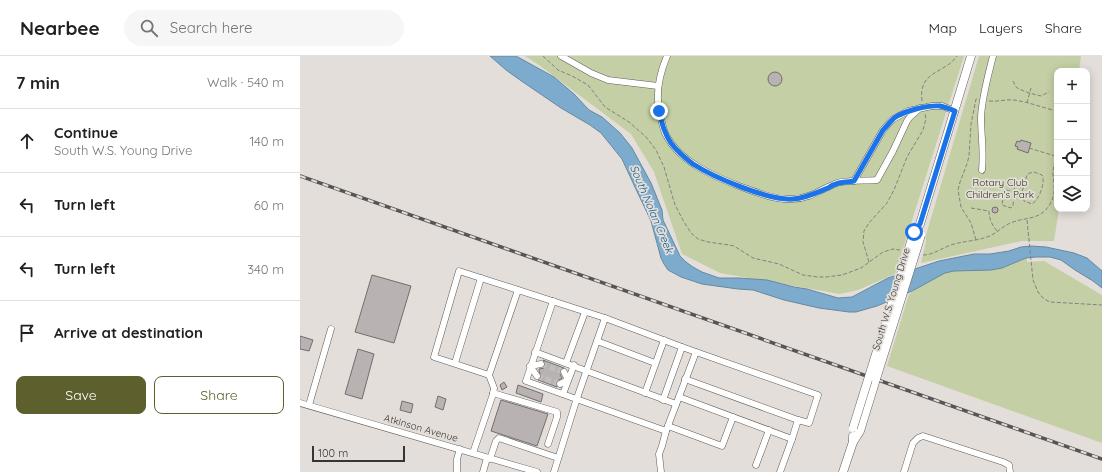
<!DOCTYPE html>
<html lang="en">
<head>
<meta charset="utf-8">
<style>
	body { margin:0; font-family:Quicksand,sans-serif; background:#f6f6f6; color:#202124 }
	.controls { position:absolute; right:12px; top:12px; display:grid; overflow:hidden; border-radius:8px; box-shadow:0 2px 10px #0003 }
	.controls button { width:36px; height:36px; display:grid; place-items:center; padding:0; border:0; border-bottom:1px solid #e0e0e0; background:#fff; color:#202124; font:20px sans-serif }
	.scale { position:absolute; left:12px; bottom:10px; width:93px; box-sizing:border-box; padding-left:4px; border:2px solid #363533; border-top:0; font-size:11px; line-height:14px; white-space:nowrap; color:#363533; -webkit-text-stroke:3px #e3deda; paint-order:stroke }
	.stop { position:absolute; width:12px; height:12px; margin:-9px; border:3px solid #1a73e8; border-radius:50%; background:#fff }
	.stop.end { background:#1a73e8; border-color:#fff; box-shadow:0 1px 4px #0008 }
	.list { margin:0; padding:0; list-style:none }
	h2 { display:flex; justify-content:space-between; align-items:center; height:52px; margin:0; padding:0 16px; font-size:17px }
	h2 small { font-size:13px; font-weight:400; color:#757577 }
	.list li { display:grid; grid-template-columns:26px 1fr auto; gap:12px; align-items:center; box-sizing:border-box; height:64px; padding:0 16px; border-top:1px solid #e0e0e0 }
	.list b { display:block; font-size:15px; white-space:nowrap }
	.list p { margin:0; font-size:13px; white-space:nowrap; color:#757577 }
	.list em { font-size:13px; font-style:normal; color:#757577 }
	.actions { display:flex; gap:8px; padding:12px 16px }
	.actions a { flex:1; padding:9px 0; border:1px solid #5d602d; border-radius:8px; text-align:center; font-size:14px; color:#5d602d }
	.actions .main { background:#5d602d; color:#fff }
	.icon { flex:none; width:22px; height:22px; fill:none; stroke:currentColor; stroke-width:2; stroke-linecap:round; stroke-linejoin:round }
	.map { position:relative; flex:none; width:802px; height:416px; overflow:hidden }
	header { display:flex; align-items:center; gap:24px; box-sizing:border-box; height:56px; padding:0 20px; background:#fff; border-bottom:1px solid #e0e0e0 }
	header strong { font-size:19px }
	nav { display:flex; gap:22px; margin-inline-start:auto; font-size:14px }
	.search { width:280px; height:36px; background:#f6f6f6; display:flex; align-items:center; gap:10px; box-sizing:border-box; padding:0 14px; border-radius:22px; color:#757577; font-size:15px }
	main { display:flex }
	aside { flex:1; background:#fff }
	.map>svg:first-child { display:block }
	.green { fill:#c4cfa5 }
	.water { fill:#7dabcd; stroke:#68889f }
	.building { fill:#b9b2b2; stroke:#736d6c }
	.lines { fill:none; stroke-linecap:round; stroke-linejoin:round }
	.minor-tunnel { stroke:#c0bcb9; stroke-width:6; stroke-dasharray:6 3; stroke-linecap:butt }
	.minor-casing { stroke:#605c58; stroke-width:7 }
	.major-casing { stroke:#605c58; stroke-width:9 }
	.path { stroke:#84817e; stroke-width:1; stroke-dasharray:4 2; stroke-linecap:butt }
	.minor { stroke:#fff; stroke-width:6 }
	.major { stroke:#fff; stroke-width:8 }
	.rail-casing { stroke:#575553; stroke-width:3.5 }
	.rail { stroke:#e3deda; stroke-width:2; stroke-dasharray:6; stroke-linecap:butt }
	.major-bridge-casing { stroke:#605c58; stroke-width:9; stroke-linecap:butt }
	.major-bridge { stroke:#fff; stroke-width:8 }
	.route { stroke:#1a73e8; stroke-width:5 }
	.labels { text-anchor:middle; dominant-baseline:central; stroke-width:3.5; stroke-linejoin:round; paint-order:stroke }
	.park-label { font-size:10px; fill:#2f3710; stroke:#e3deda }
	.street-label { font-size:10px; fill:#363533; stroke:#e3deda }
	.water-label { font-size:11px; font-style:italic; fill:#115d8a; stroke:#e3deda }
</style>
</head>
<body>
<header>
<strong>Nearbee</strong>
<div class="search"><svg class="icon" aria-label="search" viewBox="0 0 24 24"><circle cx="10" cy="10" r="6"/><path d="M15 15l6 6"/></svg>Search here</div>
<nav><a>Map</a><a>Layers</a><a>Share</a></nav>
</header>
<main>
<aside>
<h2>7 min<small>Walk · 540 m</small></h2>
<ul class="list">
<li><svg class="icon" aria-label="ahead" viewBox="0 0 24 24"><path d="M12 20V5M6 11l6-6 6 6"/></svg><div><b>Continue</b><p>South W.S. Young Drive</p></div><em>140 m</em></li>
<li><svg class="icon" aria-label="left" viewBox="0 0 24 24"><path d="M17 20v-9H6M10 6l-5 5 5 5"/></svg><div><b>Turn left</b></div><em>60 m</em></li>
<li><svg class="icon" aria-label="left" viewBox="0 0 24 24"><path d="M17 20v-9H6M10 6l-5 5 5 5"/></svg><div><b>Turn left</b></div><em>340 m</em></li>
<li><svg class="icon" aria-label="arrive" viewBox="0 0 24 24"><path d="M6 21V4h12l-3 4 3 4H6"/></svg><div><b>Arrive at destination</b></div></li>
</ul>
<div class="actions"><a class="main">Save</a><a>Share</a></div>
</aside>
<div class="map">
<svg width="802" height="416" viewBox="0 0 802 416">
	<rect width="100%" height="100%" fill="#e3deda"/>
	<g class="green">
		<polygon points="225,0 664,0 595,218 558,234 540,238 420,217 382,198 354,116 331,78 239,9"/>
		<polygon points="679,0 781,0 779,15 757,15 757,153 759,153 754,185 722,185 621,207 626,186 626,179"/>
		<polygon points="727,202 727,206 744,205 802,239 802,387 587,310 609,238 611,237 612,235 645,217 654,215 691,214 702,212"/>
	</g>
	<polygon class="water" points="190,0 216,0 254,21 274,38 289,54 302,61 320,77 332,92 351,127 362,154 363,164 380,200 386,206 393,211 402,216 419,222 439,222 467,224 494,231 507,233 538,242 552,241 588,222 639,205 674,198 690,198 709,195 721,191 731,190 746,191 774,197 787,202 802,215 802,232 793,225 775,214 761,204 750,201 736,201 726,202 702,212 691,214 654,215 645,217 612,235 577,250 556,256 549,256 519,252 484,244 453,234 438,233 402,228 381,221 368,214 364,208 361,202 351,165 334,129 322,103 301,77 290,69 261,52 220,24 206,14"/>
	<g class="building">
		<circle cx="475" cy="23" r="7"/>
		<polygon points="721,84 731,87 728,97 717,93 718,91 715,90 717,85 720,86"/>
		<circle cx="695" cy="154" r="3"/>
		<polygon points="72,219 111,230 94,287 55,276"/>
		<polygon points="0,280 13,284 9,295 0,293"/>
		<polygon points="58,293 74,298 62,343 45,338"/>
		<polygon points="243,304 264,312 260,314 260,318 262,322 256,326 256,328 257,331 238,324 240,323 241,320 239,315 239,313 244,312 245,309 245,307"/>
		<polygon points="204,326 207,331 202,334 200,329"/>
		<polygon points="218,329 243,338 241,346 216,337"/>
		<polygon points="138,340 146,343 143,354 135,351"/>
		<polygon points="201,344 248,358 237,390 191,375"/>
		<polygon points="102,345 113,348 111,357 100,354"/>
	</g>
	<g class="lines">
		<g class="minor-tunnel">
			<polyline points="241,308 264,316"/>
			<polyline points="237,320 260,328"/>
		</g>
		<defs>
			<g id="minor">
				<polyline points="261,0 291,17 308,24 358,30"/>
				<path d="M367,0C359,19 355,39 360,59C362,66 363,73 366,79C380,106 413,120 439,130C456,136 474,144 492,143C509,143 522,133 537,127C547,124 566,125 577,124L593,95L607,65L610,61L620,52"/>
				<path d="M682,114C684,96 681,79 681,61C682,41 688,20 693,0"/>
				<polyline points="554,125 583,74 593,63 608,55 632,50 642,50 655,55"/>
				<polyline points="253,245 226,325 366,375"/>
				<polyline points="297,285 355,307"/>
				<polyline points="235,296 376,348"/>
				<polyline points="155,307 181,222"/>
				<polyline points="266,307 285,256"/>
				<polyline points="189,319 134,301 159,215 305,262"/>
				<polyline points="237,320 230,310 241,308"/>
				<polyline points="385,323 498,364 509,367 518,339 396,296"/>
				<polyline points="260,328 268,324 264,316"/>
				<polyline points="193,337 257,356 257,361 248,388"/>
				<polyline points="345,337 364,284"/>
				<polyline points="263,338 274,309"/>
				<polyline points="379,341 492,383 480,416"/>
				<polyline points="0,347 237,416"/>
				<polyline points="9,349 31,273"/>
				<polyline points="368,370 422,390 433,361"/>
				<polyline points="492,383 498,364"/>
				<polyline points="173,397 193,338 194,332 189,319 218,234"/>
				<polyline points="190,403 196,385 199,382 258,402"/>
				<polyline points="456,409 469,374"/>
				<polyline points="157,416 157,403 160,393"/>
				<polyline points="183,416 187,402"/>
				<polyline points="254,416 277,342 305,262 382,291 363,344"/>
				<polyline points="361,416 359,398 362,390 366,375 396,296 382,291"/>
				<polyline points="604,416 613,387 618,382 623,380 703,406 709,409 710,416"/>
			</g>
			<g id="major">
				<polyline points="614,176 620,168 671,0"/>
				<polyline points="553,386 560,375 576,323"/>
				<polyline points="543,416 553,386 553,380"/>
			</g>
		</defs>
		<use href="#minor" class="minor-casing"/>
		<use href="#major" class="major-casing"/>
		<g class="path">
			<polyline points="243,0 258,14 272,20 288,29 305,51 329,66 346,81 356,94 364,111 375,149 384,166 391,177 398,183 408,186 429,189 434,190 453,202 479,208 503,219 518,221 526,221 542,219 561,212 583,196 593,193 600,194"/>
			<polyline points="713,25 716,31 719,33 729,37 741,40 749,36"/>
			<path d="M622,45C618,14 645,18 657,0"/>
			<path d="M689,45C698,46 706,43 714,44C729,46 743,52 757,55"/>
			<polyline points="727,47 731,32"/>
			<polyline points="729,92 755,100"/>
			<path d="M734,116L742,119C746,126 739,144 732,148L724,145L722,136L727,119L730,117Z"/>
			<polyline points="695,125 723,130"/>
			<polyline points="718,128 719,125 721,123 725,124"/>
			<polygon points="706,134 714,136 713,150 711,152 702,149 704,136"/>
			<polyline points="714,135 715,128"/>
			<path d="M671,152L689,155C689,163 692,169 697,175"/>
			<polyline points="727,164 733,224 738,236 742,241 746,244 750,246 802,249"/>
			<polyline points="676,184 671,167 661,151 658,134 660,126 667,108 669,100 671,68 676,43 678,43"/>
			<path d="M623,199C634,199 643,191 654,188C665,185 676,185 687,181C697,178 703,169 713,166C727,161 741,164 750,148C756,139 754,129 753,118C753,111 755,104 757,97"/>
			<polyline points="569,206 563,186 564,175 569,167 587,147 594,134 607,101 623,74 626,63 625,57"/>
		</g>
		<use href="#minor" class="minor"/>
		<use href="#major" class="major"/>
		<defs>
			<polyline id="rail" points="0,120 802,403"/>
		</defs>
		<use href="#rail" class="rail-casing"/>
		<use href="#rail" class="rail"/>
		<defs>
			<g id="major-bridge">
				<polyline points="576,323 621,179"/>
				<polyline points="553,372 614,176"/>
			</g>
		</defs>
		<use href="#major-bridge" class="major-bridge-casing"/>
		<use href="#major-bridge" class="major-bridge"/>
	</g>
	<g class="lines">
		<path class="route" d="M359,55C362,67 364,77 371,87C377,95 385,102 393,108C413,121 469,145 493,143C506,142 516,137 528,132C531,130 535,128 539,127C544,126 549,126 554,125L583,74C587,70 590,66 594,62C604,55 627,49 640,50C645,51 650,53 655,55L620,168L614,176"/>
	</g>
	<g class="labels">
		<g class="park-label">
			<text x="700" y="126">Rotary Club<tspan x="700" dy="12">Children's Park</tspan></text>
		</g>
		<g class="street-label">
			<text transform="translate(591 243) rotate(-73)">South W.S. Young Drive</text>
			<text transform="translate(121 372) rotate(16)">Atkinson Avenue</text>
		</g>
		<g class="water-label">
			<text transform="translate(352 153) rotate(67)">South Nolan Creek</text>
		</g>
	</g>
</svg>
<div class="controls">
<button>+</button>
<button>−</button>
<button><svg class="icon" aria-label="locate" viewBox="0 0 24 24"><circle cx="12" cy="12" r="6"/><path d="M12 2v4M12 18v4M2 12h4M18 12h4"/></svg></button>
<button><svg class="icon" aria-label="layers" viewBox="0 0 24 24"><path d="M12 4l9 5-9 5-9-5zM3 14l9 5 9-5"/></svg></button>
</div>
<div class="scale">100 m</div>
<div class="stop" style="left:614px;top:176px"></div>
<div class="stop end" style="left:359px;top:55px"></div>
</div>
</main>
</body>
</html>
